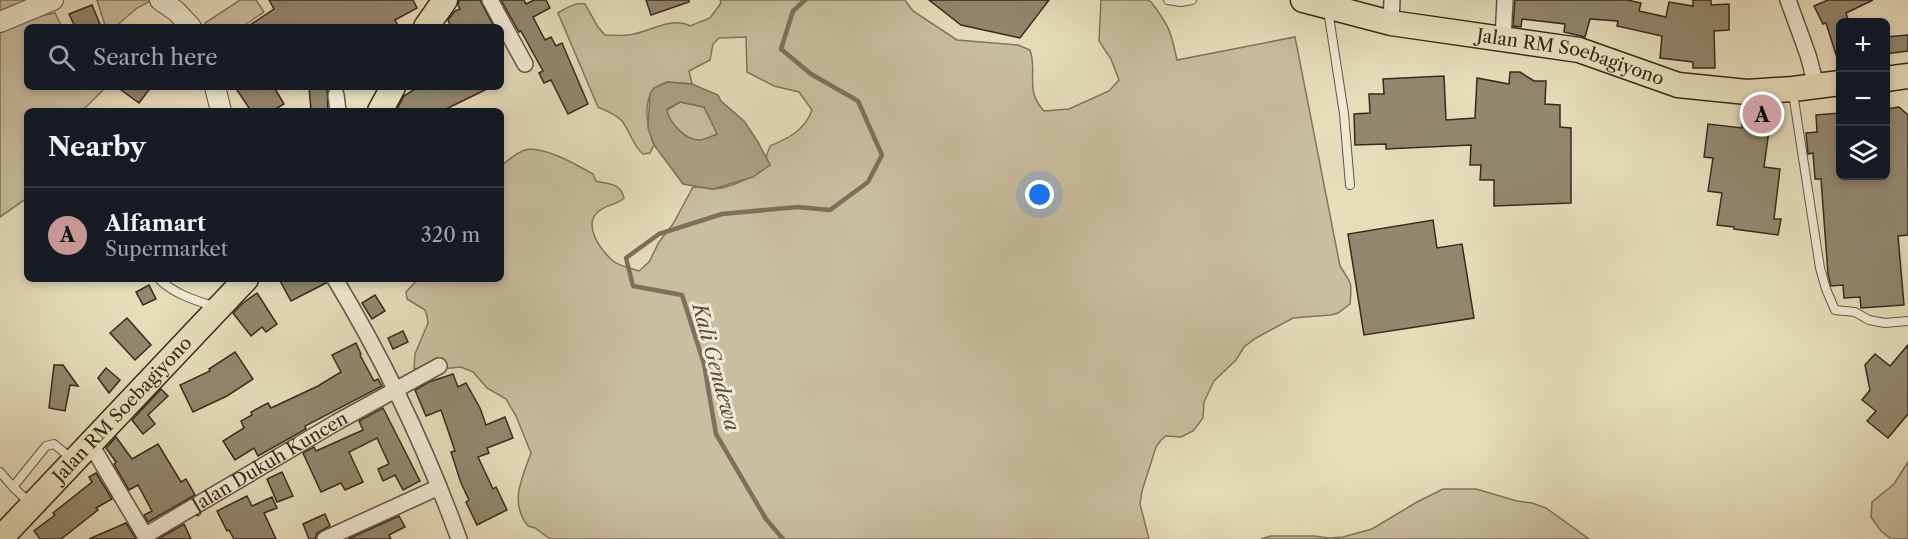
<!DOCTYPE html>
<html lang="en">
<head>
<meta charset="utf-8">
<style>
	body { margin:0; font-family:"Libre Caslon Text",serif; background:#242831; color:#f1f3f6 }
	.controls { position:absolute; right:18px; top:18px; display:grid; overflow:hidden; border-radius:9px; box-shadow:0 3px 9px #0003 }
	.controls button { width:54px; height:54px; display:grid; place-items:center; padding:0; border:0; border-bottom:2px solid #363941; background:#171b24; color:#f1f3f6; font:30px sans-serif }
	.you { position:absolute; left:1040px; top:195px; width:21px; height:21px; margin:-15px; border:4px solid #fff; border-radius:50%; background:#1a73e8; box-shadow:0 0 0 9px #1a73e833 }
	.badge { display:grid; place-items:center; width:39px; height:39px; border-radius:50%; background:#c59692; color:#111; font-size:20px; font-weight:700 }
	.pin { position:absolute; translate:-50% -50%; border:3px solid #fff; box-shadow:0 2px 6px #0006 }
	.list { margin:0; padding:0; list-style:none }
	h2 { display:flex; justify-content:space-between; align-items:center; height:78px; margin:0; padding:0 24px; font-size:26px }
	h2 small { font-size:20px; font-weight:400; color:#9ea1a6 }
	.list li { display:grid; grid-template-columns:39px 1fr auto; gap:18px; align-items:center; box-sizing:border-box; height:96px; padding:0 24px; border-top:2px solid #363941 }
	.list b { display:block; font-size:22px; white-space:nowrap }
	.list p { margin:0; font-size:20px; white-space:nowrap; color:#9ea1a6 }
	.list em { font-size:20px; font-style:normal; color:#9ea1a6 }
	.icon { flex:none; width:33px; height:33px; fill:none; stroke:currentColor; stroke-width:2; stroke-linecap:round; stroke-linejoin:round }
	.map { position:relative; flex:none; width:1908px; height:539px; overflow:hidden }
	.search { position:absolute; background:#171b24; box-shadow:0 3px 9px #0003; left:24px; top:24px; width:480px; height:66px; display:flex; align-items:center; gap:15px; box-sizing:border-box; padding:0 21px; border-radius:9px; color:#9ea1a6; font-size:22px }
	.panel { position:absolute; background:#171b24; box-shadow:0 3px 9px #0003; left:24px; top:108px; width:480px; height:174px; border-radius:9px }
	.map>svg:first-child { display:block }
	.green { fill:#c9bea0; stroke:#82745e; stroke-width:1.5 }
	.water { fill:#aca085; stroke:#7e705b; stroke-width:1.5; fill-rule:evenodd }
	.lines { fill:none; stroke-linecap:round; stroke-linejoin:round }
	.stream { stroke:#7e705b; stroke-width:4.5 }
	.building { fill:#93876f; stroke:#3a291d; stroke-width:1.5 }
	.service-casing { stroke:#655644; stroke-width:10 }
	.minor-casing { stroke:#655644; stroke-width:18 }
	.tertiary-casing { stroke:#655644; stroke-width:22 }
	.primary-casing { stroke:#3a291d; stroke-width:27 }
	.service { stroke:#efe9d3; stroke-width:8 }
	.minor { stroke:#efe9d3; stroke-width:15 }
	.tertiary { stroke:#efe9d3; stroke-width:20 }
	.primary { stroke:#e6ddbb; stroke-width:24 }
	.labels { text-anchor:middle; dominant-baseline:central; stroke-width:6; stroke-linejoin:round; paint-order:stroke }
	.street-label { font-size:18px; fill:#3a291d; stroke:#efe9d3 }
	.water-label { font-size:20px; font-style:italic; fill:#5c4d3c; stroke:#efe9d3 }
</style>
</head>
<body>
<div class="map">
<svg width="1908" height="539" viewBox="0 0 1908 539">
	<rect width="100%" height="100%" fill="#e6ddbb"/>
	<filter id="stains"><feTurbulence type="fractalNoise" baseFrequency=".00333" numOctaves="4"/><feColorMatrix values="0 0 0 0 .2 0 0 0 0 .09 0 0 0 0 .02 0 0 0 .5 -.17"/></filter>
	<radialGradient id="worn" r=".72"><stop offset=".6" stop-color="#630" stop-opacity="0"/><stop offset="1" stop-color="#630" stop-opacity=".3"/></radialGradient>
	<g class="green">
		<polygon points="0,0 32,0 45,15 55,13 62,27 27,27 27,87 106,87 82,111 27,111 27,198 0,217"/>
		<polygon points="97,0 152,0 137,8 115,27 103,27 105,25"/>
		<polygon points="240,0 256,0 264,12 242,27 208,27 205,23"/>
		<path d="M720,0H905L913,11L957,40L1018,45L1030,50C1038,73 1024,90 1044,111L1069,109L1109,91L1119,80L1111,59L1099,41L1101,0H1148L1151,2C1169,25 1171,32 1177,60L1295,37L1340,266C1352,285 1352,281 1350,304L1338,313L1331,315L1293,318L1256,338L1244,347L1236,360L1214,381L1204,402L1203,418L1193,431L1181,437L1166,436L1161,440L1156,447L1142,491L1140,504L1149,539H550L535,528L528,526C509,503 522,478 531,453L516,416L506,399L487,388L473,372L461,367L420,371L414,368L415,354L428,323L427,316L425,310L407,299L406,292L418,279H501V166C508,160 516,153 525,150C543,145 577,165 593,174L596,181C609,185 620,182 624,198C617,205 607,204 599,211C582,224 600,249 612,260C618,266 631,268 639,271L649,262L659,242L673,224L693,187C700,187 706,188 712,189C730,189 756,175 770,165L766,157L770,146C789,138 805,130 812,110L799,92L774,86L747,72L746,37L719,38L713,44L710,60L689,71L692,84L667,82L654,88C642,104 648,129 654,145L650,153L643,154C632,145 630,130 621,120C615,114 606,111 598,107L558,13C566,8 576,2 585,4L598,27L605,35C613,35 622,36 629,35C649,32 672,16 690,26L710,18L721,3Z"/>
		<path d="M680,102L704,107L718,134C712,136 705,140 700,140C686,141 668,122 667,110Z"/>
		<polygon points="1908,462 1908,539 1891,539 1881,531 1871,517 1872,502 1894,484"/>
		<polygon points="1443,489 1476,489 1517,501 1532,503 1546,508 1589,539 1261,539 1271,536 1314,536 1329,538 1343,537 1372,529 1417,502"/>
	</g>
	<path class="water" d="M667,82L692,84L718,95L721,101L744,121L758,142L770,165L753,177L713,189L683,184L654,145L648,128L650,94L654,88ZM680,102L704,107L717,134C712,136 705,140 699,140C686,141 668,122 667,109Z"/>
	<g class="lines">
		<polyline class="stream" points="783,539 766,519 716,434 704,364 682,295 633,286 626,258 659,234 722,214 798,207 830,210 868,182 882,155 858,101 811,74 781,49 793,11 805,0"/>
	</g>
	<g class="building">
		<polygon points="269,0 413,0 417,8 395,20 399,27 247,27 274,9"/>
		<polygon points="459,0 480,0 494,27 451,27 448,20 455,11 460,9 458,5"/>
		<polygon points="501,0 524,0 526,4 534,0 546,0 550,8 533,17 545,40 551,37 556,46 562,43 588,104 568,114 551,80 544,83 539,73 543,71 521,31 519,32"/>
		<polygon points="646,0 689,0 689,2 651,15"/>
		<polygon points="929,0 1049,0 1020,38 961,25"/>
		<polygon points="1515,0 1627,0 1641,3 1639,11 1666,17 1669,2 1693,6 1693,0 1711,0 1711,5 1729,4 1729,30 1714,31 1715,68 1693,68 1693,62 1660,58 1662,36 1617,26 1618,21 1590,19 1585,37 1564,32 1565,24 1522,19 1521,27 1513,26"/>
		<polygon points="1828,0 1873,0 1846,13 1849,22 1840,22 1840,61 1838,61 1826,23 1823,24 1814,6"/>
		<polygon points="92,5 100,24 92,27 75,27 69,14"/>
		<polygon points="1908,35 1908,51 1886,54 1886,37"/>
		<polygon points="1510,72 1520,72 1534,81 1546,81 1545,104 1560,105 1560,127 1571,128 1571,203 1494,206 1494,180 1480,180 1481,165 1470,165 1471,145 1386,149 1386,144 1355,145 1354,114 1370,113 1369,94 1384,94 1383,79 1444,76 1446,120 1475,118 1477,78 1509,84"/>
		<polygon points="117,87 151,87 139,103"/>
		<polygon points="235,87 274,87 284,104 272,111 251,111"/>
		<polygon points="309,87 327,87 328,111 311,111"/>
		<polygon points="418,87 491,87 442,111 396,111 404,96"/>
		<polygon points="1782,105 1782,123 1770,123 1764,167 1780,169 1774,219 1781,219 1778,235 1734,229 1734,227 1717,225 1722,193 1708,191 1713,158 1704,157 1708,124 1742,128 1742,106"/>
		<polygon points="1899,107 1908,115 1908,235 1898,236 1904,305 1861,308 1860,297 1844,298 1843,285 1831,286 1828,274 1821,179 1815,179 1813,153 1808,154 1806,133 1817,132 1816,115 1840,113 1840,176 1886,176 1886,109"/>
		<polygon points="1433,220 1437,248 1462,244 1474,318 1364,335 1348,234"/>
		<polygon points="279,279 325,279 326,283 291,301"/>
		<polygon points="149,285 156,299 143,305 136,292"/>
		<polygon points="257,293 277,324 266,332 262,327 251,336 233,313 243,303"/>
		<polygon points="375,295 385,311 372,319 362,303"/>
		<polygon points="127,318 151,345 135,360 110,333"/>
		<polygon points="403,331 408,342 393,349 388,338"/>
		<polygon points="356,343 361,354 360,355 374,381 378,379 382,386 305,426 306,429 258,456 254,448 235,460 223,441 244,428 241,421 252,415 251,412 268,403 271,408 318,386 341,372 332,355"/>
		<polygon points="1908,345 1908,414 1888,438 1867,421 1876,411 1862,400 1870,390 1865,365 1875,354 1890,366"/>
		<polygon points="235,352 253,379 227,396 193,412 180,385 210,371 209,369"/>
		<polygon points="54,365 63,365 78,386 70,385 65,411 49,408"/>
		<polygon points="106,368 120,380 109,393 98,378"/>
		<polygon points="453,374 458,387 466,383 480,408 486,425 505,417 513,438 487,448 489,453 478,457 493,489 496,487 507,510 477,525 466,502 469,500 461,483 451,452 455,451 441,410 426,416 415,390 429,382"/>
		<polygon points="161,389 168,396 148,415 155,424 143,434 132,420"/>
		<polygon points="383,408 420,481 403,490 395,475 383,481 378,469 389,464 377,438 349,452 363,482 345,490 341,483 321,492 303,453 314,447 316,451 363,430 359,421"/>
		<polygon points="116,437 132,459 158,444 181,482 186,479 195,495 148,522 144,515 152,511 138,485 129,490 114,464 116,462 106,448"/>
		<polygon points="282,472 293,496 277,502 267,479"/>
		<polygon points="96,473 112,499 96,508 98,510 61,539 40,539 34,531 55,515 53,513 92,482 89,477"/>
		<polygon points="247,496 252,506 272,497 277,508 264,513 276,539 234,539 229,530 227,531 217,511"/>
		<polygon points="325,514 330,526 317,533 315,539 309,539 303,524"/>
		<polygon points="399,516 405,527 389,535 391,539 348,539"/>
		<polygon points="126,523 136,539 89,539"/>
		<polygon points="184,524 191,539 158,539"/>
	</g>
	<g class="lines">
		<defs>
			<g id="service">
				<polyline points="1168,0 1181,2 1192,0"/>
				<polyline points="1328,10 1344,114 1350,185"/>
				<polyline points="1793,93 1820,268 1826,289 1835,310 1855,312 1869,320 1885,323 1908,321"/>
				<path d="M160,280C175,294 194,300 213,306"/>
				<polyline points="0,472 13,487"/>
				<polyline points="31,504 13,487 46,446 54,444 72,459"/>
			</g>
			<g id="minor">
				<polyline points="490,0 525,64"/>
				<polyline points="1788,0 1808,55 1816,85"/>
				<polyline points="1391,23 1392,0"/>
				<polyline points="1503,39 1505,0"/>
				<polyline points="336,95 338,111"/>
				<path d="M335,279C385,362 426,448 459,539"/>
				<polyline points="90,443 147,539"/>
				<path id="s1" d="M146,535L337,422L439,366"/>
				<polyline points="325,539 439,487"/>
			</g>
			<g id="tertiary">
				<polyline points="160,0 176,11 191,27"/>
				<polyline points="0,22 53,0"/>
				<polyline points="215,87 221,111"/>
			</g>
			<g id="primary">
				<path id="s2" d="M1303,0L1391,23L1579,50L1678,85L1747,92L1793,89L1840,83"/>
				<polyline points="426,27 445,0"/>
				<polyline points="1886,79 1908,76"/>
				<polyline points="380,111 393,87"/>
				<path id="s3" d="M0,539L246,279"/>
			</g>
		</defs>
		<use href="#service" class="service-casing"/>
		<use href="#minor" class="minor-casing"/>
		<use href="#tertiary" class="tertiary-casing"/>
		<use href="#primary" class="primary-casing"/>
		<use href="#service" class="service"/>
		<use href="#minor" class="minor"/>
		<use href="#tertiary" class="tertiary"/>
		<use href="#primary" class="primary"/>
	</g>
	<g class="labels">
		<g class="street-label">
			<text stroke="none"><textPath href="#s2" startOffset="274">Jalan RM Soebagiyono</textPath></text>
			<text stroke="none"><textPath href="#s3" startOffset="178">Jalan RM Soebagiyono</textPath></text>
			<text stroke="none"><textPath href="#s1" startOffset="144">Jalan Dukuh Kuncen</textPath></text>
		</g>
		<g class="water-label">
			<text transform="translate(716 367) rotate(75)">Kali Gendewa</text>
		</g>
	</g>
	<rect width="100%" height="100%" filter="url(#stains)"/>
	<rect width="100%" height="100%" fill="url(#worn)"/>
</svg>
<div class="controls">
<button>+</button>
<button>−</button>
<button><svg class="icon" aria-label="layers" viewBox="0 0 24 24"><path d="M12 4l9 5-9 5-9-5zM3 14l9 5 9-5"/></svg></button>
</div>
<div class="you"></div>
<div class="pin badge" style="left:1762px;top:114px">A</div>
<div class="search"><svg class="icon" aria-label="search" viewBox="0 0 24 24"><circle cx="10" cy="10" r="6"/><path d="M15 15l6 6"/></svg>Search here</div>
<section class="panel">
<h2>Nearby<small></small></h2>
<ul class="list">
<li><span class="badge">A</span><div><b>Alfamart</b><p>Supermarket</p></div><em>320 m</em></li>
</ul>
</section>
</div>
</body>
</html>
